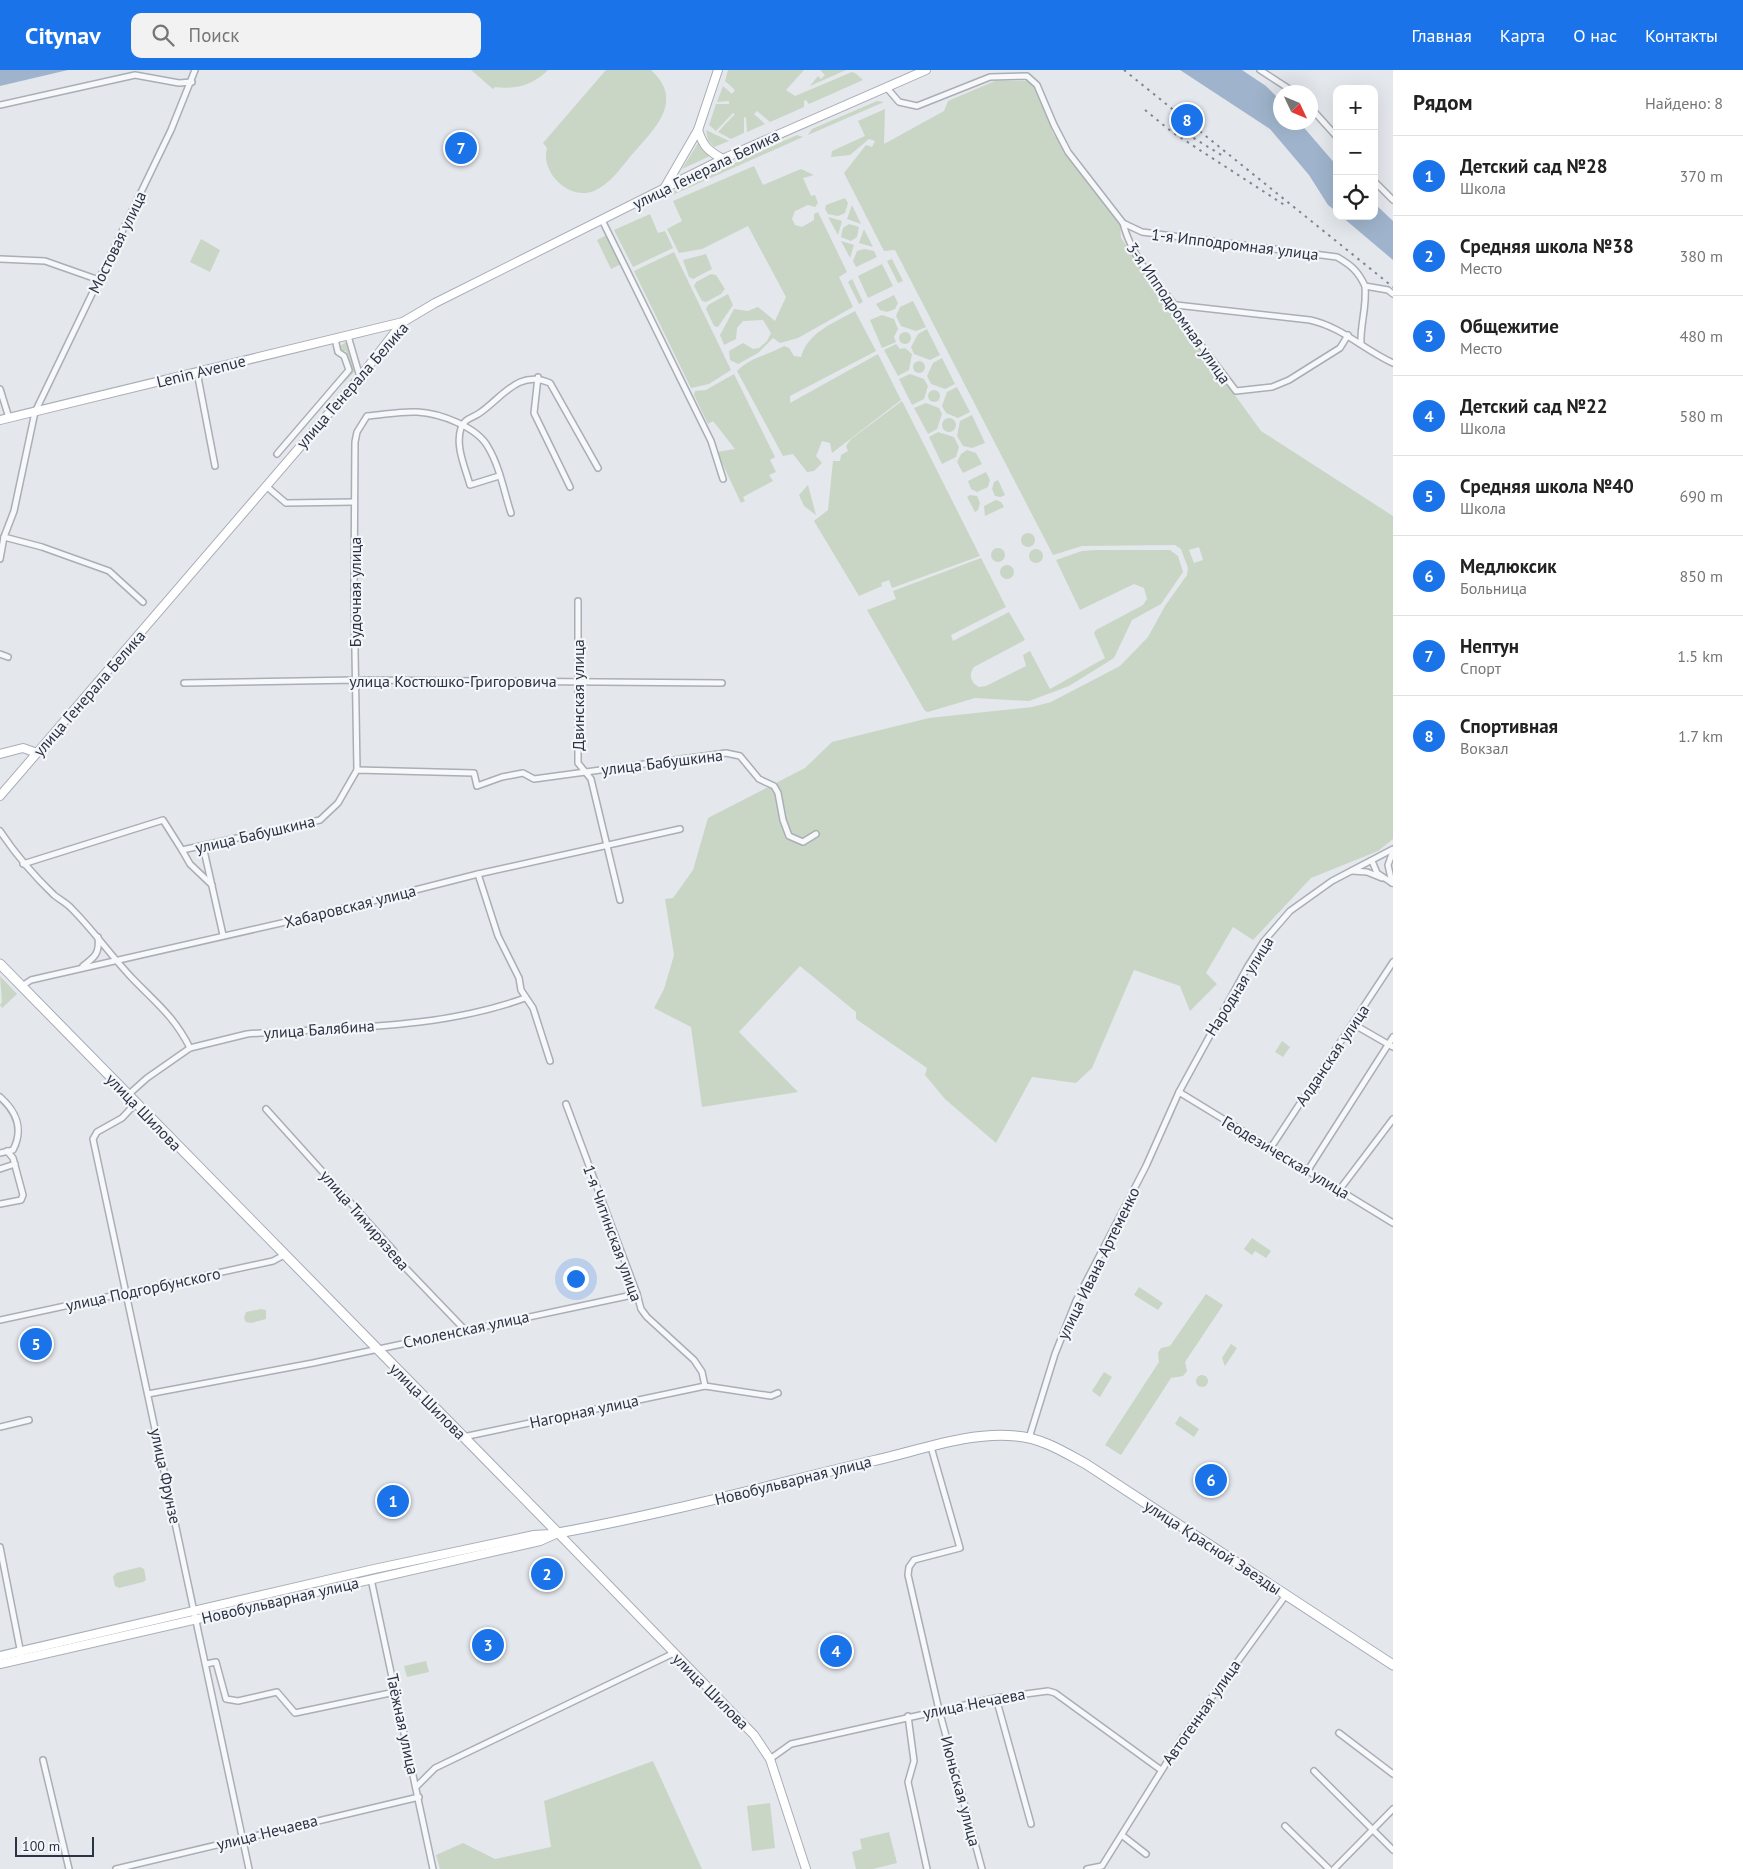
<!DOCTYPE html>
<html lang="ru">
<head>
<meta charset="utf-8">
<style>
	body { margin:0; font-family:"PT Sans",sans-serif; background:#f2f2f2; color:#222 }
	.controls { position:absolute; right:15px; top:15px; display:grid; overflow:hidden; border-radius:10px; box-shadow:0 5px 20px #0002 }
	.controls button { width:45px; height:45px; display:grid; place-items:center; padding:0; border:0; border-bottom:1px solid #e0e0e0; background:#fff; color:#222; font:25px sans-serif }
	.compass { position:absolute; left:1273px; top:15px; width:45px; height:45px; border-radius:50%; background:#fff; box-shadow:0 5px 20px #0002; rotate:134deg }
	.scale { position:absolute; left:15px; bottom:12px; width:79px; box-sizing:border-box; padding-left:5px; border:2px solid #2b3445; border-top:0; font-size:14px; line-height:18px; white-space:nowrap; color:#2b3445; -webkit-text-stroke:4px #f4f6f9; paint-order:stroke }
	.you { position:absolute; left:575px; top:1208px; width:18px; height:18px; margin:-12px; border:4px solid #fff; border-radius:50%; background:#1a73e8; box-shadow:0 0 0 8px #1a73e833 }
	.badge { display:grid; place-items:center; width:32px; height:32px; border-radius:50%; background:#1a73e8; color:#fff; font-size:16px; font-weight:700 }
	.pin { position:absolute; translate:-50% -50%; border:2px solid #fff; box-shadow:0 1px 5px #0006 }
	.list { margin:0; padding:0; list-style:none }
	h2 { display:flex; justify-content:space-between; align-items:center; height:65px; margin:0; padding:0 20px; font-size:21px }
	h2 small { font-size:16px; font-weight:400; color:#767676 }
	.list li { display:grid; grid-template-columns:32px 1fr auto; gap:15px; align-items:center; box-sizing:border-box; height:80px; padding:0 20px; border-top:1px solid #e0e0e0 }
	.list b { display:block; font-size:19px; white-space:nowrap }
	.list p { margin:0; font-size:16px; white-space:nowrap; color:#767676 }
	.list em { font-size:16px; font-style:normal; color:#767676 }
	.icon { flex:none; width:28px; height:28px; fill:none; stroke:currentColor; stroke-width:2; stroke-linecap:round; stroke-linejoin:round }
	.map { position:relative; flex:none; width:1393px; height:1799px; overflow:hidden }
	header { display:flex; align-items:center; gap:30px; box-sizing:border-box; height:70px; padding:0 25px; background:#1a73e8; color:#fff }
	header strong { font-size:24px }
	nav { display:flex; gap:28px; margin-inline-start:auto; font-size:18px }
	.search { width:350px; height:45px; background:#f2f2f2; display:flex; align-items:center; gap:12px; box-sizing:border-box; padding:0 18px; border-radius:10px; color:#767676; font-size:19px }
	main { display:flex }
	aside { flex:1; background:#fff }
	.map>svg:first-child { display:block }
	.green { fill:#c9d6c5; fill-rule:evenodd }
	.water { fill:#9fb4cc }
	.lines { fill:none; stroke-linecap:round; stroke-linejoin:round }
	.street-casing { stroke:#a9aeb7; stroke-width:8 }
	.secondary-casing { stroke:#a9aeb7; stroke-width:10 }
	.primary-casing { stroke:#a3abb8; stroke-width:11 }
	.street { stroke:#f7f8fa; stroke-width:5 }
	.secondary { stroke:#fff; stroke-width:8 }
	.primary { stroke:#fff; stroke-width:9 }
	.rail { stroke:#7d8696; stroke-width:2; stroke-dasharray:2.5 5; stroke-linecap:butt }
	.labels { text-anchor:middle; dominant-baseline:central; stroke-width:4.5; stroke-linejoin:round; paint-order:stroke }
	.street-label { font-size:16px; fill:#2b3445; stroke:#f4f6f9 }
</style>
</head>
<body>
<header>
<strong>Citynav</strong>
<div class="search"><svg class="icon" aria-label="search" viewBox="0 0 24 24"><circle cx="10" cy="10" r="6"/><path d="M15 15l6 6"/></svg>Поиск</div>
<nav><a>Главная</a><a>Карта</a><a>О нас</a><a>Контакты</a></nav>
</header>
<main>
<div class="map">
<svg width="1393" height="1799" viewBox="0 0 1393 1799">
	<rect width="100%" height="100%" fill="#e4e7ec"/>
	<g class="green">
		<path d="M471,0H548C534,15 514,20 495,17L493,19Z"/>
		<path d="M606,0H651C686,32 653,60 630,87C619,100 610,114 594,121C569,131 540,102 547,78L543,73Z"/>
		<polygon points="728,0 804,0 786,20 795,26 852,2 855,3 863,10 809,34 806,30 804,31 804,37 770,52 757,41 754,44 765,54 747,62 746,48 744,47 744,63 731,69 718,62 735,44 733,43 716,61 709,55 716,34 729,34 729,31 717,32 723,16 732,24 735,20 725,11"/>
		<polygon points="820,0 846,0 810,16 818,6 821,9 825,5"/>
		<path d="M995,11H1029L1036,16L1053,63L1120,153L1121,168L1261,361L1393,446V769L1378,781L1311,808L1253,870L1233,857L1206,903L1217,914L1190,941L1180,916L1134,900L1092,998L1076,1013L1032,1007L996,1073L945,1029L925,1005L927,998L856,949V942L800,896L739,962L798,1022L702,1037L691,957L654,938L664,919L674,885L665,829L673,828L693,800L708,748L805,698L832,672L929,648L1032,637L1051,632L1120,596L1148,567L1165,536L1187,505L1188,498L1181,479L1175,475L1082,476L1053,485L895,180L884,181L844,103L866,75L872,77L875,71L869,69L850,85L831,87L832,81L865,66L858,51L885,39L884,74L944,41L948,31ZM1199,477L1203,490L1194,493L1189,480Z"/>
		<polygon points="877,31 884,32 808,65 812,59"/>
		<polygon points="706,60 729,71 714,77 708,70"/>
		<polygon points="797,65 803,67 670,126 669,123"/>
		<polygon points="700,70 710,86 682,99"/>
		<polygon points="754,96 763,115 801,99 814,105 803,108 811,126 815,125 818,133 815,137 808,135 795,141 792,149 795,155 802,157 814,150 814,144 818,142 847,202 839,207 853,237 798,268 780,273 773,268 758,283 738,294 730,290 729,281 743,273 753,279 759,278 767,271 771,263 763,250 743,251 737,258 736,269 724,275 720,265 734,239 748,241 758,237 775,251 786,227 748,156 702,179 679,183 667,159 682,151 673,131"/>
		<polygon points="845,128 848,133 845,143 838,146 828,144 825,139 826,135"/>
		<polygon points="852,135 861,154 847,149"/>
		<polygon points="650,144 658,163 665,161 673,178 633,197 614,160"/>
		<polygon points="828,147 842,151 838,165"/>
		<polygon points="849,154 859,157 857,167 851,171 841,167 843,158"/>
		<polygon points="864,159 873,177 859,173"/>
		<polygon points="607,165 621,194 611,199 597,170"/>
		<polygon points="201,169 220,180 210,202 190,192"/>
		<polygon points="841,171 854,175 850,188"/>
		<polygon points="864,179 874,181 877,187 856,197 853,191 857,181"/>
		<polygon points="674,182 731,300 709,314 691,318 634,201"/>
		<polygon points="706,184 712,199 693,209 689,207 683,190"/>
		<polygon points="892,189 903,211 898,213 887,191"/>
		<polygon points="882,194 893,216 868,228 858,206"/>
		<polygon points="711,204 716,205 725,219 721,224 706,232 702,231 694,216 696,212"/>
		<polygon points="852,209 863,232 859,234 848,212"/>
		<polygon points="728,224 733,235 718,257 714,256 706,239 708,235"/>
		<polygon points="894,225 898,233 895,239 887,242 880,240 876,234"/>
		<polygon points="913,231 926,257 916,261 901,256 896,246 900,237"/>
		<path d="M855,241L876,281L790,326V333L878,284L901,330L832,383L830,373L822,371L816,386L822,393L814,401L807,402L793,384L783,386L737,301C750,287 769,285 784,276L789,278L794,286L801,287C808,262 834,253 855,241Z"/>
		<polygon points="882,245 894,249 898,259 894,267 896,272 882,278 870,250"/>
		<polygon points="927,259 940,285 930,290 914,284 911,277 918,264"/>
		<circle cx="905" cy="268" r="6"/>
		<polygon points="346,272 355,301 342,315 351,302 346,281 342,281 340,276"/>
		<polygon points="896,274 900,279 905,278 912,284 909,300 898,306 884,280"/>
		<polygon points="942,288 955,314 945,319 931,314 927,306 933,293"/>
		<circle cx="919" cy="297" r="6"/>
		<polygon points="734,304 775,387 770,390 776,402 769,405 773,411 743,427 745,431 741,433 717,382 735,379 713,351 708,354 694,325 695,321 706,320"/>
		<polygon points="910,304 924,309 928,316 924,329 912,335 899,309"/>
		<polygon points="957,317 970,342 958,348 946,343 942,336 947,322"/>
		<circle cx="934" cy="326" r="6"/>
		<polygon points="902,331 980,486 892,518 889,510 881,513 882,516 859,526 814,451 828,440 833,391 840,391 841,385 848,381 846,376 851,369"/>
		<polygon points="926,333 939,338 942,344 937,359 928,364 914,338"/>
		<polygon points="972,345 985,373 972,378 963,376 957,366 960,351"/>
		<circle cx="949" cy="355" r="7"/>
		<polygon points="938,362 954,367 959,377 956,387 942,394 929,367"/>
		<polygon points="967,380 976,383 982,394 963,403 957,392 961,384"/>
		<polygon points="986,402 990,410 988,417 977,422 971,419 968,411"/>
		<polygon points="998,410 1005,425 1001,427 995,426 992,419 994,412"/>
		<polygon points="808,415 816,445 804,436 799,425"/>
		<polygon points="970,425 977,426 980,433 978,440 975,442 967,427"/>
		<polygon points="996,430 1001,432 1004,437 985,446 984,436"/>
		<circle cx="1028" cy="470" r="7"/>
		<circle cx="998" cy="485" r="7"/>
		<circle cx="1036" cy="486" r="7"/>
		<path d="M1097,480H1170L1178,486L1183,502L1161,534L1132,550L1114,588L1069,616L1029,631L975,628L928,642L925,641L867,540L896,529L893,521L981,488L1006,537L951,565L953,571L1009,542L1025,570L974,597C968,605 971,613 979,617L986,616L1026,596L1023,585L1030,581L1050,619L1105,588L1094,563L1096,560L1143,535L1147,529L1144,518L1134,514L1080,540L1056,490L1082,481Z"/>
		<circle cx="1007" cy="502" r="7"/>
		<polygon points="0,906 17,924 2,938 0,935 2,932"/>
		<polygon points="1282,971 1290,977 1283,987 1275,982"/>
		<polygon points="1252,1168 1271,1181 1266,1188 1255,1181 1252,1185 1244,1179"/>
		<polygon points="1139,1217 1163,1233 1158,1240 1134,1225"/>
		<polygon points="1206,1224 1223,1235 1185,1292 1187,1301 1183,1306 1171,1308 1121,1385 1105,1375 1159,1292 1158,1283 1161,1278 1170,1276"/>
		<polygon points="261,1239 266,1240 266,1249 251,1253 246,1252 244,1248 246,1242"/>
		<polygon points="1231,1274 1237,1278 1225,1296 1222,1288"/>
		<polygon points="1104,1302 1112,1307 1100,1327 1092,1321"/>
		<circle cx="1202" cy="1311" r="6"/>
		<polygon points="1180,1346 1199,1359 1194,1367 1175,1354"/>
		<polygon points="140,1497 144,1499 146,1510 143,1512 119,1518 115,1516 113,1507 116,1503"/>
		<polygon points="426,1591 429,1602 407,1607 404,1596"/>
		<polygon points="653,1691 702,1799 440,1799 436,1785 463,1773 495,1789 551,1777 544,1731"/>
		<polygon points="770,1733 775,1778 752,1781 747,1736"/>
		<polygon points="889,1762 897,1793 873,1799 856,1799 852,1782 862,1779 860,1769"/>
	</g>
	<g class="water">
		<polygon points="0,0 68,0 0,16"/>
		<polygon points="1180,0 1242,0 1266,16 1280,30 1280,52 1300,53 1337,96 1337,142 1328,135 1309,105 1270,59"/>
		<polygon points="1374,133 1393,151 1393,190 1341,146 1374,146"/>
	</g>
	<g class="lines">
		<defs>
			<g id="street">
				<polyline points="1260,0 1294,22"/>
				<path d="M887,18L899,32L917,36L990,7L1027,6L1037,15L1054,55L1068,82L1123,153L1142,162L1337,187C1351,195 1358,201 1365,216L1388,220L1393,224"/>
				<polyline points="0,35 135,5 179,13 192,12"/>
				<polyline points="1310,37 1337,67"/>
				<polyline points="1374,111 1393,130"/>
				<polyline points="602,150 711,371 723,409"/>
				<path d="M1123,153C1129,177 1143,198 1159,217C1167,226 1175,232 1178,245L1236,321L1272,317L1289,310L1340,278L1348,265"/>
				<polyline points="0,189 45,191 99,210"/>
				<path d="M1176,235L1310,250C1342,257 1364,280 1393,293"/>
				<polyline points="348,266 360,307"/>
				<path d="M1361,274C1360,254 1367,238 1365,216"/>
				<polyline points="197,302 215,396"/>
				<polyline points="538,307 534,343 570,417"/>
				<polyline points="0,319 9,348"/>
				<polyline points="277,384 349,300 344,286 338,282 335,269"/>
				<path d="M499,406L470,415C465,397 455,376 461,358C464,348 474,348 481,342C503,326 520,299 550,313L598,398"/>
				<polyline points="266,416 286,433 354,432"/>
				<polyline points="4,467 14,441 35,342 171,60 195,0"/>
				<polyline points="0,489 4,467 42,477 109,501 143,532"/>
				<polyline points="578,531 578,693 591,709 620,830"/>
				<polyline points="0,584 8,587"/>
				<polyline points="184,613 356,610 722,613"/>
				<path d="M357,700L354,521L355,372L357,362L367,346C383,345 401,341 417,342C440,343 477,357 488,377C500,397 504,422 511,443"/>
				<path d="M0,761C16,785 33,805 54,825C60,830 67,833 72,839C94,861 111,886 132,908C156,933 174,946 190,978"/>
				<polyline points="203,776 223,865"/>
				<polyline points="182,780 190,794 212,815"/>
				<polyline points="1372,791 1377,803 1392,813"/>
				<polyline points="23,794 163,750 182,780 320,750 338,733 357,700 474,703 477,716 502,707 523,703 534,709 726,683 740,686 759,709 774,716 778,723 783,750 789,766 803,772 816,764"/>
				<polyline points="1352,801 1367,802 1382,808"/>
				<polyline points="478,804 498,866 519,908 521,920 533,938 550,991"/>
				<polyline points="1392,813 1388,795 1393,781"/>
				<path d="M83,896C95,887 100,883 98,867"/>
				<polyline points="22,916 31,910 44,907 321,844 478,804 680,759"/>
				<polyline points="1353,954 1393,977"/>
				<polyline points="1179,1022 1393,1153"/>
				<path d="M128,1025L147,1008L190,978L247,964C340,957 437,960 525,928"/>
				<path d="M0,1027C16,1041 24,1059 13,1080L0,1083"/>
				<polyline points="136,1033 122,1048 97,1062 93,1069 249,1799"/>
				<polyline points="566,1034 637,1224 641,1239 647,1247 694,1290 702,1302 705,1316 771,1326 778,1323"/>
				<polyline points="266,1039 394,1181 395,1187 465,1260"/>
				<polyline points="1270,1079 1393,892"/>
				<polyline points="0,1099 15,1094"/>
				<polyline points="1308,1100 1393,967"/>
				<polyline points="1340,1119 1393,1049"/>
				<polyline points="0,1134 21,1130 23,1125 13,1088 7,1081"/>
				<polyline points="0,1250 273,1191 284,1185"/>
				<polyline points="148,1324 313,1293 637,1224"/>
				<polyline points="0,1357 29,1350"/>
				<polyline points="463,1367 705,1316"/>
				<polyline points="1029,1368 1055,1284 1076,1231 1146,1096 1179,1022 1248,896 1264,871 1290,841 1332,811 1393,779"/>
				<polyline points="931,1377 960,1478 914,1490 909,1497 908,1505 939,1640 982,1799"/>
				<polyline points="0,1477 22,1589"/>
				<polyline points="371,1509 433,1799"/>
				<polyline points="206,1594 216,1592 226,1629 238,1631 277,1622 295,1643 395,1622"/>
				<polyline points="996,1628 1031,1754"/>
				<polyline points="908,1646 914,1691 908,1712 927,1799"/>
				<polyline points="1339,1663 1393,1704"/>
				<polyline points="770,1689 791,1674 809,1670 996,1628 1048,1621 1055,1623 1161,1700"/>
				<polyline points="43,1690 69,1799"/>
				<polyline points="1314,1701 1393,1780"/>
				<polyline points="416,1717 435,1698 674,1583"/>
				<polyline points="1285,1756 1329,1799"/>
				<polyline points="1123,1766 1146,1784"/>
				<polyline points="116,1799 419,1727"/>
				<polyline points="1087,1799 1102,1796 1182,1668 1286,1525"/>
				<polyline points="1334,1799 1393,1739"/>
			</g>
			<g id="secondary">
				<path d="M698,60C703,76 708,81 723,89"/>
				<polyline points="665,117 698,60 718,0"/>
				<polyline points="0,350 403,252"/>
				<polyline points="0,684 23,678 37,683"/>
				<polyline points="0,726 360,307 403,252 435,233 727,87 926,0"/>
				<polyline points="558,1463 754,1665 770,1689 806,1799"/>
				<polyline points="0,1586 374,1499 534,1465 551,1464"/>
				<polyline points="0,1594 540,1471 558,1463"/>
			</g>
			<path id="primary" d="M0,894L558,1463C664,1444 767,1416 872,1391C918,1381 969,1361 1016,1366C1042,1368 1064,1382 1086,1394L1393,1595"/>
		</defs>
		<use href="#street" class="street-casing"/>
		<use href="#secondary" class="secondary-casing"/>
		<use href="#primary" class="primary-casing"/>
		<use href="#street" class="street"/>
		<use href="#secondary" class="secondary"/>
		<use href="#primary" class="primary"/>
		<g class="rail">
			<polyline points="1124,0 1393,217"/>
			<polyline points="1145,40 1172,62 1286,136"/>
			<polyline points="1187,64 1223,86"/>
		</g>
	</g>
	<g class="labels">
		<g class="street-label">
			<text transform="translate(706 99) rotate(-26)">улица Генерала Белика</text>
			<text transform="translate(117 172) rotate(-64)">Мостовая улица</text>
			<text transform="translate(1235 174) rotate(7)">1-я Ипподромная улица</text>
			<text transform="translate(1179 243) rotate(55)">3-я Ипподромная улица</text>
			<text transform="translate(201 301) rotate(-14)">Lenin Avenue</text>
			<text transform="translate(352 315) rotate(-49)">улица Генерала Белика</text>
			<text transform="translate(355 522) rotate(-90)">Будочная улица</text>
			<text x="453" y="611">улица Костюшко-Григоровича</text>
			<text transform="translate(89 623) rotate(-49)">улица Генерала Белика</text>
			<text transform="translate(578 625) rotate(-90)">Двинская улица</text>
			<text transform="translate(662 692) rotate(-7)">улица Бабушкина</text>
			<text transform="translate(255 764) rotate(-13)">улица Бабушкина</text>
			<text transform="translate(350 836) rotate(-14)">Хабаровская улица</text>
			<text transform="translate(1239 916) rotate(-58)">Народная улица</text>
			<text transform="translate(319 959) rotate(-4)">улица Балябина</text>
			<text transform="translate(1332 985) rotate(-56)">Алданская улица</text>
			<text transform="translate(144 1042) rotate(46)">улица Шилова</text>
			<text transform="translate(1286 1087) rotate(31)">Геодезическая улица</text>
			<text transform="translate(365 1150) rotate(49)">улица Тимирязева</text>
			<text transform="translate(613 1163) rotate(70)">1-я Читинская улица</text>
			<text transform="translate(1098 1193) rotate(-64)">улица Ивана Артеменко</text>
			<text transform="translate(143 1219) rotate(-12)">улица Подгорбунского</text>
			<text transform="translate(466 1259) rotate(-12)">Смоленская улица</text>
			<text transform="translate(428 1331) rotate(45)">улица Шилова</text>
			<text transform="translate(584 1341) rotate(-12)">Нагорная улица</text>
			<text transform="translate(166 1406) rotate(78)">улица Фрунзе</text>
			<text transform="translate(793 1410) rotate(-14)">Новобульварная улица</text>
			<text transform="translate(1213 1477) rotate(33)">улица Красной Звезды</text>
			<text transform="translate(280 1530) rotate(-13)">Новобульварная улица</text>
			<text transform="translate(711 1621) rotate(45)">улица Шилова</text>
			<text transform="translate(974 1633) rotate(-11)">улица Нечаева</text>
			<text transform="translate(1201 1642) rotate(-55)">Автогенная улица</text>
			<text transform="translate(403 1654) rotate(78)">Таёжная улица</text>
			<text transform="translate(961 1721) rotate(75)">Июньская улица</text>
			<text transform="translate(267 1762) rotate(-14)">улица Нечаева</text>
		</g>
	</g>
</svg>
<div class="controls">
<button>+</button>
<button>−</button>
<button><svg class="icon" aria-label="locate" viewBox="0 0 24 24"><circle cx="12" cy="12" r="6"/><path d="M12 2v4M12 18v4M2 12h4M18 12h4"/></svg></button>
</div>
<svg class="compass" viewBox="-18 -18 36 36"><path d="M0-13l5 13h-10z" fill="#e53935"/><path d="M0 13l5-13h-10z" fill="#767676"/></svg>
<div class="scale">100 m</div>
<div class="you"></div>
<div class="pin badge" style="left:393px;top:1431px">1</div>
<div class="pin badge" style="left:547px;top:1504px">2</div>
<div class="pin badge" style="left:488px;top:1575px">3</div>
<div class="pin badge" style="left:836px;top:1581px">4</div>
<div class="pin badge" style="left:36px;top:1274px">5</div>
<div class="pin badge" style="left:1211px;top:1410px">6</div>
<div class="pin badge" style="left:461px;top:78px">7</div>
<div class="pin badge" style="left:1187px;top:50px">8</div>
</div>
<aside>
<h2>Рядом<small>Найдено: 8</small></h2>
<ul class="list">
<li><span class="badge">1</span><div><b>Детский сад №28</b><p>Школа</p></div><em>370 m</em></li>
<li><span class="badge">2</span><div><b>Средняя школа №38</b><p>Место</p></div><em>380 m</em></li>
<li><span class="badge">3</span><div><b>Общежитие</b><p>Место</p></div><em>480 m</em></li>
<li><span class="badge">4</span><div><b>Детский сад №22</b><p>Школа</p></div><em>580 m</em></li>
<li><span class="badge">5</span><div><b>Средняя школа №40</b><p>Школа</p></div><em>690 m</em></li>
<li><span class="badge">6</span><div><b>Медлюксик</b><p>Больница</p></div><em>850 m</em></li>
<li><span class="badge">7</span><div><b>Нептун</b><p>Спорт</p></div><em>1.5 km</em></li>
<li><span class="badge">8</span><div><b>Спортивная</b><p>Вокзал</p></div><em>1.7 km</em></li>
</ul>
</aside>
</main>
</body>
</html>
